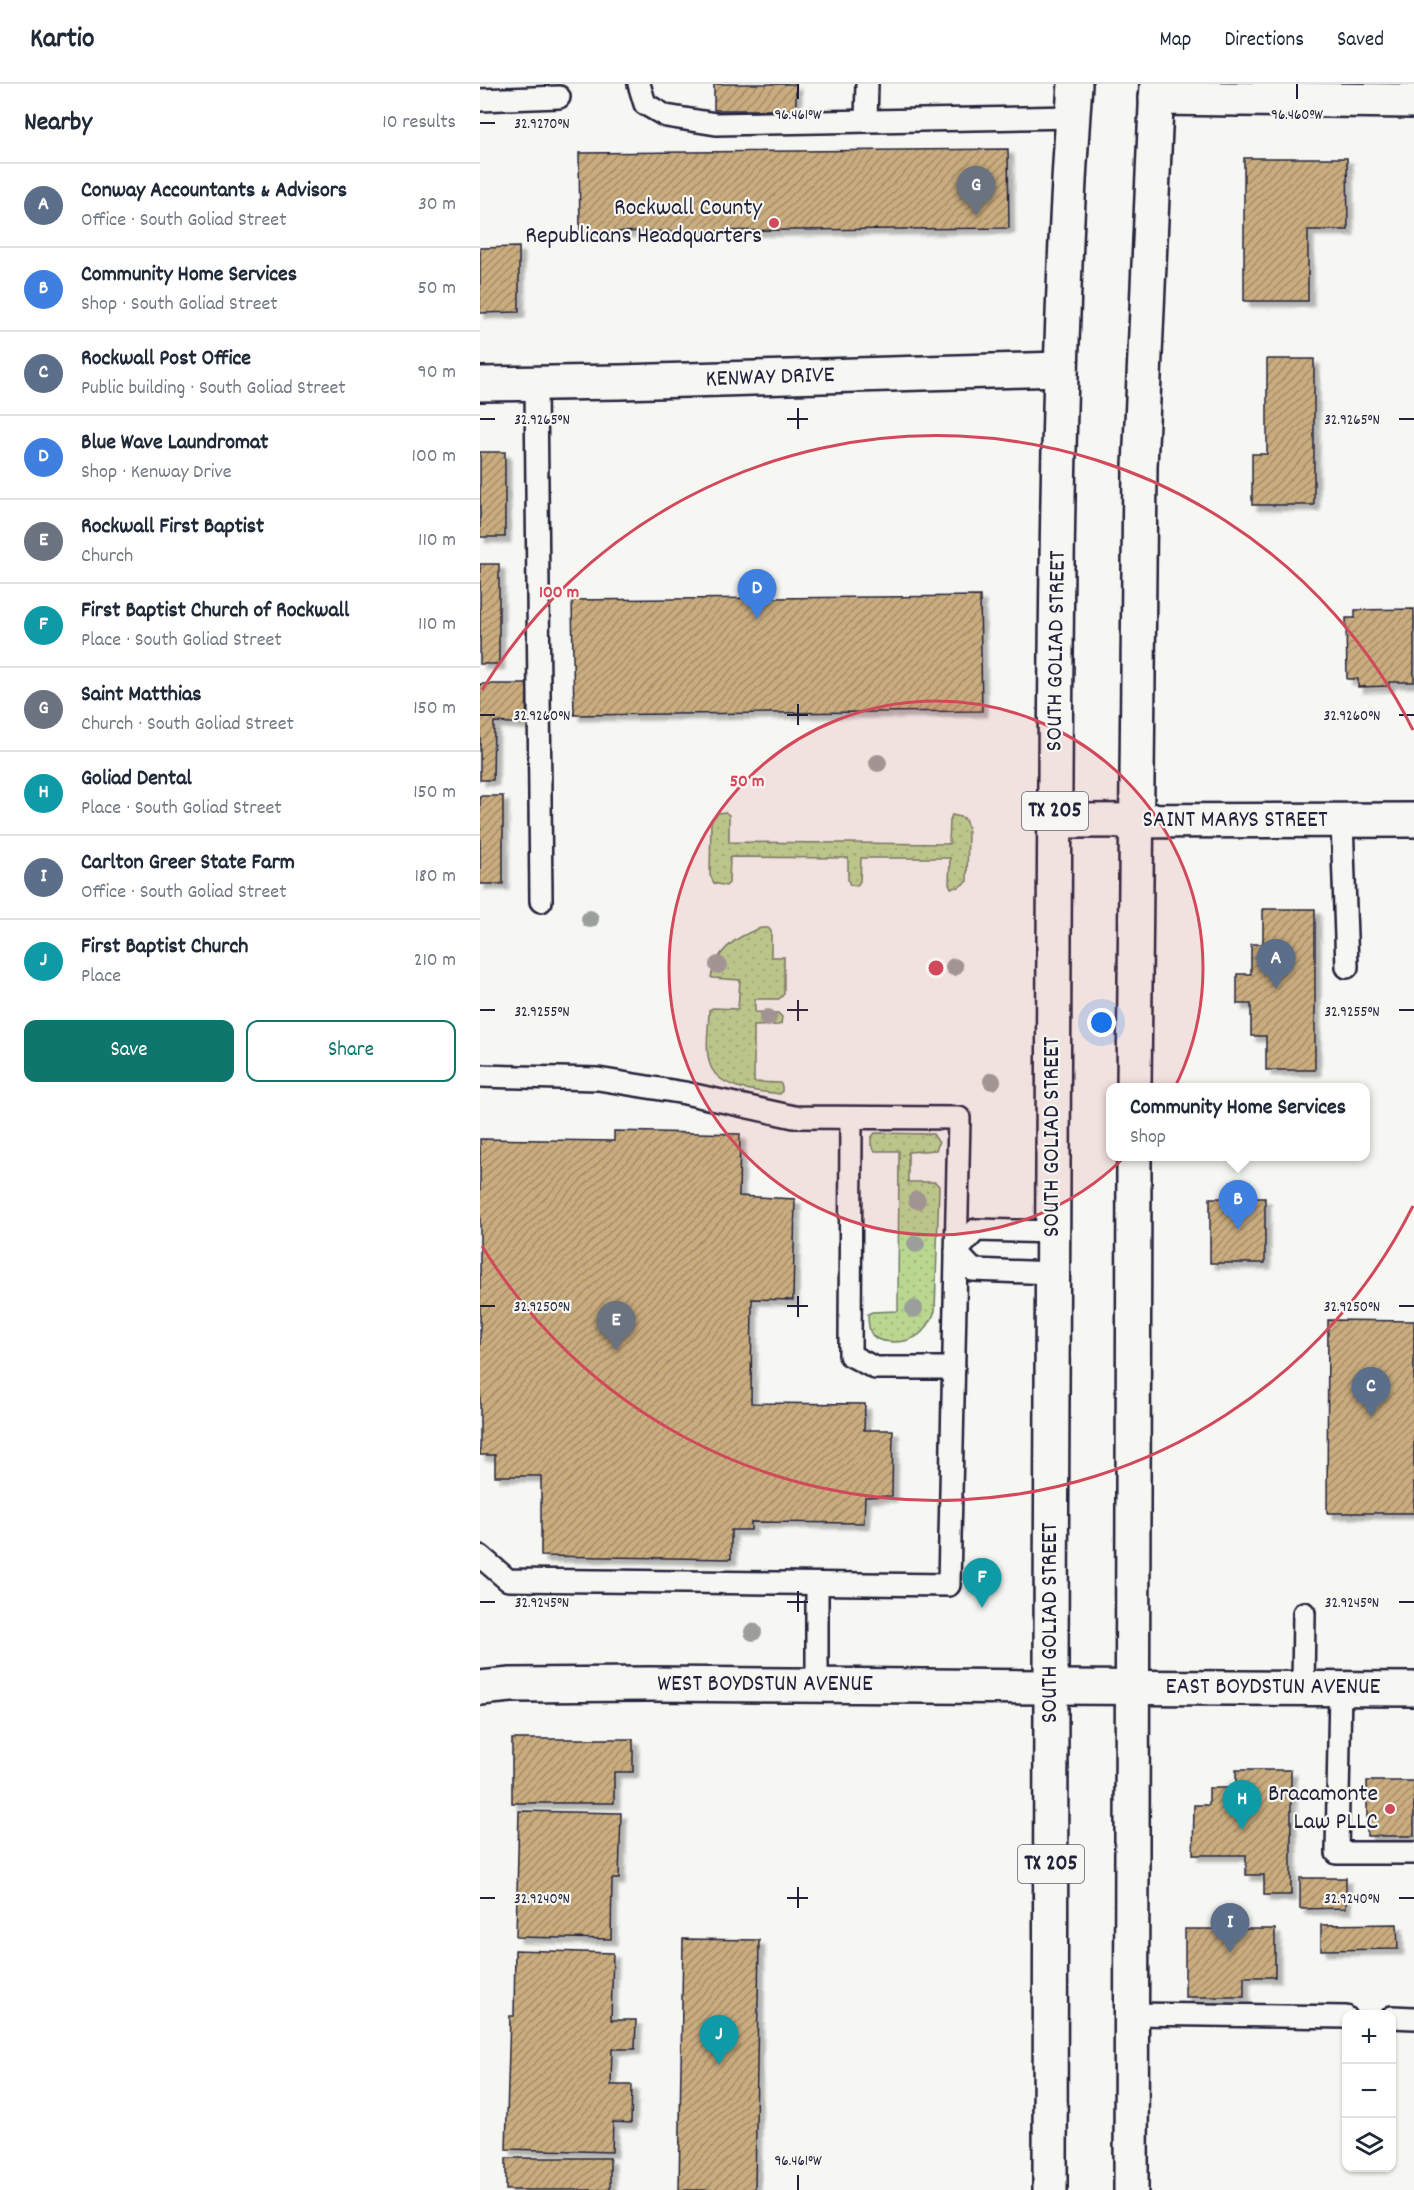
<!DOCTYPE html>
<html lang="en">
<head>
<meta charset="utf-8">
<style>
	body { margin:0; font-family:Dekko,sans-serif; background:#f2f2f3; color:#1f2937 }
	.controls { position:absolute; right:18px; bottom:18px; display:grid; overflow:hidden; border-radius:12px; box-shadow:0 2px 4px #0004 }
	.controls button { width:54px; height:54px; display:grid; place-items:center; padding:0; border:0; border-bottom:2px solid #e0e1e3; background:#fff; color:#1f2937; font:30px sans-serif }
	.you { position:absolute; left:622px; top:939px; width:21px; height:21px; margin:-15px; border:4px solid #fff; border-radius:50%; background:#1a73e8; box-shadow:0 0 0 9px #1a73e833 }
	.badge { display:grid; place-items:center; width:39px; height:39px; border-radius:50%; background:#0f766e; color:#fff; font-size:20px; font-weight:700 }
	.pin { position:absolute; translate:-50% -50px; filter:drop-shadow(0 2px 3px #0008) }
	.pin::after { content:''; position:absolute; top:32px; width:21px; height:18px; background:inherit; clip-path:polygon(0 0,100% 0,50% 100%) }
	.popup { position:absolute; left:626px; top:999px; width:264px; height:78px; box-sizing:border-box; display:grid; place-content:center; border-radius:12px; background:#fff; filter:drop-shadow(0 2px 4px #0005); font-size:20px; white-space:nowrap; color:#747a83 }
	.popup b { font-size:22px; color:#1f2937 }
	.popup::after { content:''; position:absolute; left:50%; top:100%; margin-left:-12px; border:12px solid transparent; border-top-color:#fff }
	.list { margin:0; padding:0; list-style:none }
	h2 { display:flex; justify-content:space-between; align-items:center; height:78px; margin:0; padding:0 24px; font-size:26px }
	h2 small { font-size:20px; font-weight:400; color:#747a83 }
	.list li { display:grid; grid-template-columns:39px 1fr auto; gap:18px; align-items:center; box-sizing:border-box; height:84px; padding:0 24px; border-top:2px solid #e0e1e3 }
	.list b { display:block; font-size:22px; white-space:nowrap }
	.list p { margin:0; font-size:20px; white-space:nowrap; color:#747a83 }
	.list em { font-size:20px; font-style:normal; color:#747a83 }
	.actions { display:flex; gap:12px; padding:18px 24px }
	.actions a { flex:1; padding:14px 0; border:2px solid #0f766e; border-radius:12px; text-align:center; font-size:21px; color:#0f766e }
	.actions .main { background:#0f766e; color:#fff }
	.icon { flex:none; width:33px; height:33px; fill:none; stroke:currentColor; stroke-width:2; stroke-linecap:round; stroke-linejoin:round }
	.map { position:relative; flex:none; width:934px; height:2106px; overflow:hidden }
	header { display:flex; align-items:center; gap:36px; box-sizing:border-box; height:84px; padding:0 30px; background:#fff; border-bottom:2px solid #e0e1e3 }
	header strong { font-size:28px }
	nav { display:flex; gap:33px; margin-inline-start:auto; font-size:21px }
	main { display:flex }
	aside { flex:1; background:#fff }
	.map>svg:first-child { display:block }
	.grass { fill:url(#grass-dots); stroke:#6e7c66; stroke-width:1.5 }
	.building { fill:url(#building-hatch); stroke:#22223b; stroke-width:1.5; filter:url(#shadow) }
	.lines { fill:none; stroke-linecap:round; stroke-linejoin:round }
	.lane-casing { stroke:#22223b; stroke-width:26 }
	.street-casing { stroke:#22223b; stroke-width:38 }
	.secondary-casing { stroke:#22223b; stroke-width:38 }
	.primary-casing { stroke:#22223b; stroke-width:38 }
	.lane { stroke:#f6f6f2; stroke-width:21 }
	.street { stroke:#f6f6f2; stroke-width:33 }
	.secondary { stroke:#f6f6f2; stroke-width:33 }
	.primary { stroke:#f6f6f2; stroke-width:33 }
	.tree { fill:#9b9f9b }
	.ticks { fill:none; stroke:#22223b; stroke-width:2 }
	.ring { fill:none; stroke:#d1495b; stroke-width:3 }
	.poi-dot { fill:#d1495b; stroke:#f6f6f2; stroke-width:2 }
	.labels { text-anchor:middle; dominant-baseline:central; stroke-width:4.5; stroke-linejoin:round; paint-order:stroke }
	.shield { fill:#f6f6f2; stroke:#626272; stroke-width:1.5 }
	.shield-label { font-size:22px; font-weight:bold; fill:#22223b }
	.poi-label { font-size:24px; fill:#22223b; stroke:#f6f6f2; text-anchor:end }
	.street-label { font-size:24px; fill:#22223b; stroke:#f6f6f2 }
	.ticks-label { font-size:15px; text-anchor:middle; fill:#22223b; stroke:#f6f6f2; stroke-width:4.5; stroke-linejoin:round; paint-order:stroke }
	.centre { fill:#d1495b; stroke:#f6f6f2; stroke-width:3 }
	.ring-label { font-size:18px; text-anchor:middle; font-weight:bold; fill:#d1495b; stroke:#f6f6f2; stroke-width:4.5; stroke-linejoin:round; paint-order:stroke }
</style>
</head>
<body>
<header>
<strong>Kartio</strong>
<nav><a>Map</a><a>Directions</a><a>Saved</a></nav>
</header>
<main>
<aside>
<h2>Nearby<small>10 results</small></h2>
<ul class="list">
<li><span class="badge" style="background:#5c6f8a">A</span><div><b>Conway Accountants &amp; Advisors</b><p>Office · South Goliad Street</p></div><em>30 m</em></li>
<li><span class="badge" style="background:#3f7fe0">B</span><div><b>Community Home Services</b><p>Shop · South Goliad Street</p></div><em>50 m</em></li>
<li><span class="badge" style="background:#5c6f8a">C</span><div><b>Rockwall Post Office</b><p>Public building · South Goliad Street</p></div><em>90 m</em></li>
<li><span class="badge" style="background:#3f7fe0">D</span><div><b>Blue Wave Laundromat</b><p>Shop · Kenway Drive</p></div><em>100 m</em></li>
<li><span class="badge" style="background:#6b7280">E</span><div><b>Rockwall First Baptist</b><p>Church</p></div><em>110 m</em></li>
<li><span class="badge" style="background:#0f9aa8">F</span><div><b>First Baptist Church of Rockwall</b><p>Place · South Goliad Street</p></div><em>110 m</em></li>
<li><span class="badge" style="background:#6b7280">G</span><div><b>Saint Matthias</b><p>Church · South Goliad Street</p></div><em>150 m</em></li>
<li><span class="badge" style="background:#0f9aa8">H</span><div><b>Goliad Dental</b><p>Place · South Goliad Street</p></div><em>150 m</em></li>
<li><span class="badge" style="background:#5c6f8a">I</span><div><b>Carlton Greer State Farm</b><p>Office · South Goliad Street</p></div><em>180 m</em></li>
<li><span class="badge" style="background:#0f9aa8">J</span><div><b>First Baptist Church</b><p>Place</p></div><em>210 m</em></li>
</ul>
<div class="actions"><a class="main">Save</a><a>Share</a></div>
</aside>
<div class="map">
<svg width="934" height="2106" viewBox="0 0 934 2106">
	<defs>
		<pattern id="grass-dots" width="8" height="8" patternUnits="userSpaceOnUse" patternTransform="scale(1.5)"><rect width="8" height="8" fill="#bad790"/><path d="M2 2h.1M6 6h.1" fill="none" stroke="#a0b87d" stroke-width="1.8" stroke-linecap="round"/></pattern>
		<pattern id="building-hatch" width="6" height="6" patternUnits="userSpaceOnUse" patternTransform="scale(1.5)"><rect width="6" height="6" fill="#caad7f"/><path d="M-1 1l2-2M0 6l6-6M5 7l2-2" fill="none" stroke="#a48c69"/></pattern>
		<filter id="shadow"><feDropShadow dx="5.5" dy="5.5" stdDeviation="1.5" flood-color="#0004"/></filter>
	</defs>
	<rect width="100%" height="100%" fill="#f6f6f2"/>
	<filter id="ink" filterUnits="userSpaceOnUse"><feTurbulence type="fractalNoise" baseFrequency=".0167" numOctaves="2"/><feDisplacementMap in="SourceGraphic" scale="12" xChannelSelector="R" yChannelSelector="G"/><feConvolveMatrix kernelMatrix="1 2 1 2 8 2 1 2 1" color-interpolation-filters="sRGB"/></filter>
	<g filter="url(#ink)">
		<g class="grass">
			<polygon points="245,728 249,731 249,758 469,760 470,736 472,731 484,734 488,743 487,797 479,803 471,804 469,799 470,774 381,774 380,797 377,802 370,801 368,796 368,774 250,773 249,799 246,802 234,799 230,791 231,737 238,729"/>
			<path d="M281,844H288L291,847V873H304V910L299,915H275V928L298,929L302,933L301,940L298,941L274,942V998L300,999L302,1002V1007L300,1010C279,1007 241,1006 231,983C224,968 229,943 229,926L233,924L258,925L260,896L233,894L231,893C236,866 257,852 281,844Z"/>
			<path d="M395,1049L453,1050L459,1059L456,1066L428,1068V1098H455L459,1102L455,1227C448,1247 434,1259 412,1258C392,1257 388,1251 388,1230L392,1228L418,1227L419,1067H395L391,1061V1054Z"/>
		</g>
		<g class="building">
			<rect x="234" y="0" width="82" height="26"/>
			<polygon points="528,65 529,144 100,148 99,69"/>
			<polygon points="764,74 867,74 868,146 828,146 828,217 764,217"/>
			<polygon points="39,163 39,228 0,229 0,164"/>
			<polygon points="787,275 834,275 834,421 772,421 772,370 787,370"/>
			<rect x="0" y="368" width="25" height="85"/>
			<rect x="0" y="480" width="19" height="100"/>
			<polygon points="500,512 502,627 94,631 92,516"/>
			<polygon points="934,525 934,598 909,598 909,602 878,603 878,595 867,595 866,534 875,534 875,526"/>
			<polygon points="0,600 47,600 46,640 14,638 13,696 0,696"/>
			<rect x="0" y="712" width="23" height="88"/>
			<polygon points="783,825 835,825 835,986 786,986 786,952 771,952 771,920 757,920 757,890 771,890 771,860 783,860"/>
			<polygon points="134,1047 260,1050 259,1112 315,1115 313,1216 272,1215 271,1319 385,1320 384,1346 413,1346 412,1412 385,1413 384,1439 271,1438 271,1446 251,1446 251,1475 61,1472 61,1392 15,1392 15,1371 0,1371 0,1055 134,1057"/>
			<rect x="730" y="1114" width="55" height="65"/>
			<polygon points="848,1236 934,1237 934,1429 847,1429"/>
			<polygon points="32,1655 153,1655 153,1688 134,1688 134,1719 32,1719"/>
			<polygon points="756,1686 811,1686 811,1811 784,1811 784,1791 766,1791 766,1771 713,1771 714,1721 729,1721 729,1704 756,1704"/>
			<rect x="887" y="1697" width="47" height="55"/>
			<polygon points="39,1727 141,1729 139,1795 132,1795 131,1855 36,1853"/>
			<polygon points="820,1794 866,1794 866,1824 820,1825"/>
			<polygon points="917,1840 918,1865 841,1866 841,1841"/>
			<polygon points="705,1845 795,1845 795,1893 764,1893 764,1913 705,1913"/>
			<polygon points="203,1855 279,1856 275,2106 199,2106"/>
			<polygon points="35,1866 133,1869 131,1936 156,1936 155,1965 132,1965 131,2001 152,2001 151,2039 133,2038 132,2068 26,2065 30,1932 34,1932"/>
			<rect x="26" y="2074" width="104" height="32"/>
		</g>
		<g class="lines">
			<defs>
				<g id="lane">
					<polyline points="159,0 165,20 186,32 236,40 593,33"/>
					<polyline points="0,16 79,13"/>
					<polyline points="386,37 387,0"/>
					<polyline points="56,300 61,817"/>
					<polyline points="862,737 867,883"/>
					<polyline points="0,992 118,995 205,1009 314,1033 479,1034 469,1501 28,1496 0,1472"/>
					<polyline points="371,1034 370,1271 395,1284 474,1284"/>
					<polyline points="572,1148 496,1146 476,1168 493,1186 573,1189"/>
					<polyline points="337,1500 337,1601"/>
					<polyline points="860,1604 857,1769 934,1769"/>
					<polyline points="823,1605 824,1529"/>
					<polyline points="651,1930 866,1933"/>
					<polyline points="912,1933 934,1934"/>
				</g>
				<g id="street">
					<polyline points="676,14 934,17"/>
					<polyline points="0,300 141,298 581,285"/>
					<polyline points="575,737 934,736"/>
					<polyline points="0,1604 31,1601 169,1600 571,1603"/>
				</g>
				<polyline id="secondary" points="571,1603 934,1605"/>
				<g id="primary">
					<polyline points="654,1004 660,383 677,0"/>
					<path d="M570,2106C571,1690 571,1273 574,857C576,571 575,285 595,0"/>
					<polyline points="651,2106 654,1072"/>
				</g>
			</defs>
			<use href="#lane" class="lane-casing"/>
			<use href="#street" class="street-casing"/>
			<use href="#secondary" class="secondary-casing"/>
			<use href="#primary" class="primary-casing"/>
			<use href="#lane" class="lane"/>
			<use href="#street" class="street"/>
			<use href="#secondary" class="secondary"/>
			<use href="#primary" class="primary"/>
		</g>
		<g class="tree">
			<circle cx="398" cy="679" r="9"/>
			<circle cx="110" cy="835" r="9"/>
			<circle cx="238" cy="881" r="9"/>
			<circle cx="474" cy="883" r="9"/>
			<circle cx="288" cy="934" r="9"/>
			<circle cx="512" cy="997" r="9"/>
			<circle cx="437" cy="1116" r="9"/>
			<circle cx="436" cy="1160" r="9"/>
			<circle cx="434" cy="1225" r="9"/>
			<circle cx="273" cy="1548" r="9"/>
		</g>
	</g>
	<path class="ticks" d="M318,0V15M817,0V15M0,39H15M318,324V345M0,335H15M307,335H328M919,335H934M318,620V641M0,631H15M307,631H328M919,631H934M318,916V937M0,926H15M307,926H328M919,926H934M318,1212V1233M0,1222H15M307,1222H328M919,1222H934M318,1507V1528M0,1518H15M307,1518H328M919,1518H934M318,1803V1824M0,1814H15M307,1814H328M919,1814H934M318,2091V2106"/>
	<circle cx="456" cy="884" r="267" fill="#d1495b" fill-opacity=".12"/>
	<g class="ring">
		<circle cx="456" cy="884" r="267"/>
		<path d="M933 1122A533 533 0 0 1 2 1162M2 606A533 533 0 0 1 933 646"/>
	</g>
	<g class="poi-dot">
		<circle cx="294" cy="139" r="6"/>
		<circle cx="910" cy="1725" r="6"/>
	</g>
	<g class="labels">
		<g class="shield">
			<rect x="542" y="708" width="66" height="38" rx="4.5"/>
			<rect x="538" y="1761" width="66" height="38" rx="4.5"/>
		</g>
		<g class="shield-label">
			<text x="575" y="727">TX 205</text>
			<text x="571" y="1780">TX 205</text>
		</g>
		<g class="poi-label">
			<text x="282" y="125">Rockwall County<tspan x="282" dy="28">Republicans Headquarters</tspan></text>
			<text x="898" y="1711">Bracamonte<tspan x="898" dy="28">Law PLLC</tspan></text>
		</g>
		<g class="street-label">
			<text transform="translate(290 294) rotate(-2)">KENWAY DRIVE</text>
			<text transform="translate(577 567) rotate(-89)">SOUTH GOLIAD STREET</text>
			<text x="755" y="737">SAINT MARYS STREET</text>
			<text transform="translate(573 1053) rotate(-90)">SOUTH GOLIAD STREET</text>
			<text transform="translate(571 1539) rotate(-90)">SOUTH GOLIAD STREET</text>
			<text x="285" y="1601">WEST BOYDSTUN AVENUE</text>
			<text x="793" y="1604">EAST BOYDSTUN AVENUE</text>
		</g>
	</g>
	<g class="ticks-label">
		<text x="318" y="35">96.461°W</text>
		<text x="817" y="35">96.460°W</text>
		<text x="62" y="44">32.9270°N</text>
		<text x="62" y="340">32.9265°N</text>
		<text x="872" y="340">32.9265°N</text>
		<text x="62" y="636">32.9260°N</text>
		<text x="872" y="636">32.9260°N</text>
		<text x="62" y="932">32.9255°N</text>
		<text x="872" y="932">32.9255°N</text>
		<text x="62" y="1227">32.9250°N</text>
		<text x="872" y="1227">32.9250°N</text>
		<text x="62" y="1523">32.9245°N</text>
		<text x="872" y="1523">32.9245°N</text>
		<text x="62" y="1819">32.9240°N</text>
		<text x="872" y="1819">32.9240°N</text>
		<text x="318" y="2081">96.461°W</text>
	</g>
	<circle cx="456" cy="884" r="9" class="centre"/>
	<g class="ring-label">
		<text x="79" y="513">100 m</text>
		<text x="267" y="702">50 m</text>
	</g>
</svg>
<div class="controls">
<button>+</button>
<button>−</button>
<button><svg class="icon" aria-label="layers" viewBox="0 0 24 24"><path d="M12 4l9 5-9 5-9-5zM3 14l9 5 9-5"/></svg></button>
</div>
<div class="you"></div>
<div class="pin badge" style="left:796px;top:905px;background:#5c6f8a">A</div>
<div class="pin badge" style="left:758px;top:1146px;background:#3f7fe0">B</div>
<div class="popup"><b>Community Home Services</b>Shop</div>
<div class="pin badge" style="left:891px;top:1333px;background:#5c6f8a">C</div>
<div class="pin badge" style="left:277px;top:535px;background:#3f7fe0">D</div>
<div class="pin badge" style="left:136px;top:1267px;background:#6b7280">E</div>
<div class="pin badge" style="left:502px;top:1524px;background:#0f9aa8">F</div>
<div class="pin badge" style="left:496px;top:132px;background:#6b7280">G</div>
<div class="pin badge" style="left:762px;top:1746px;background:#0f9aa8">H</div>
<div class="pin badge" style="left:750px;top:1869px;background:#5c6f8a">I</div>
<div class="pin badge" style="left:239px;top:1981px;background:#0f9aa8">J</div>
</div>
</main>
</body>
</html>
